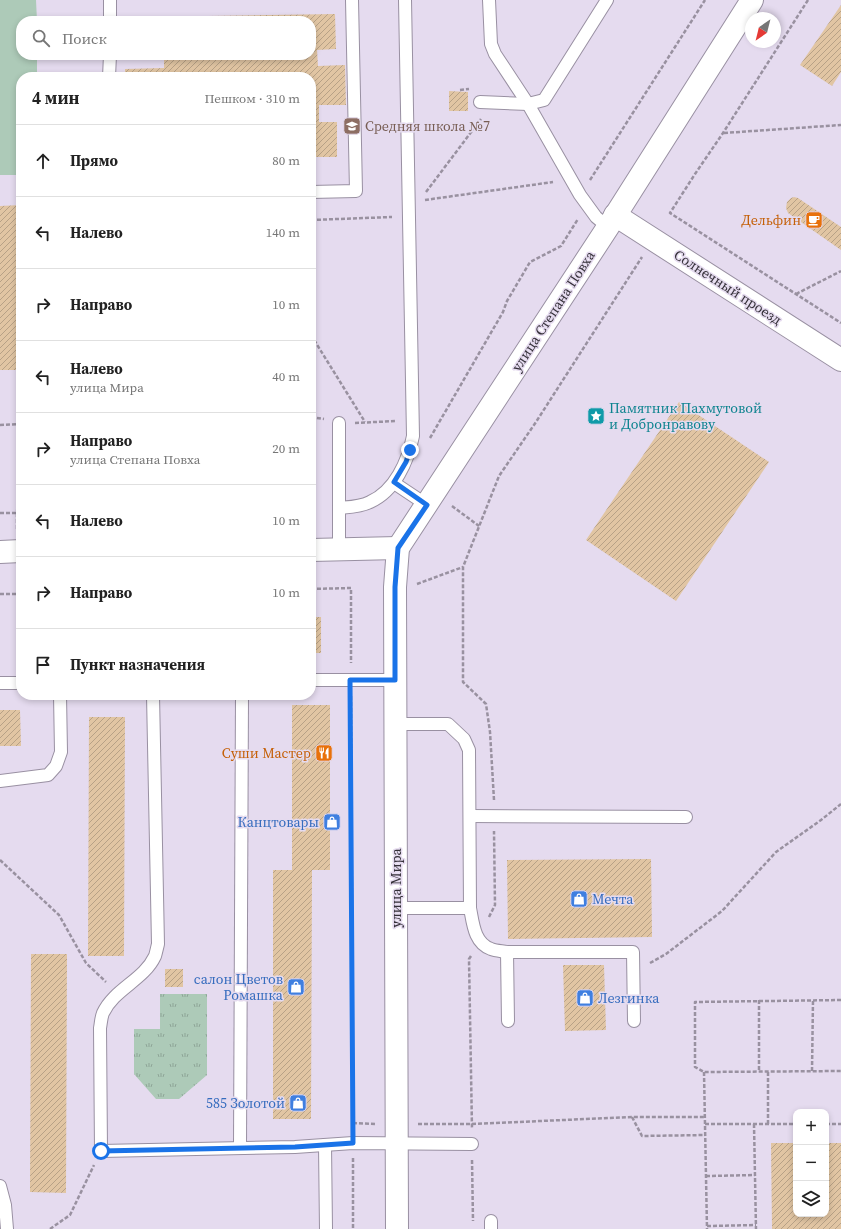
<!DOCTYPE html>
<html lang="ru">
<head>
<meta charset="utf-8">
<style>
	body { margin:0; font-family:"Source Serif 4",serif; background:#f2f2f2; color:#222 }
	.controls { position:absolute; right:12px; bottom:12px; display:grid; overflow:hidden; border-radius:8px; box-shadow:0 2px 6px #0003 }
	.controls button { width:36px; height:36px; display:grid; place-items:center; padding:0; border:0; border-bottom:1px solid #e0e0e0; background:#fff; color:#222; font:20px sans-serif }
	.compass { position:absolute; left:745px; top:12px; width:36px; height:36px; border-radius:50%; background:#fff; box-shadow:0 2px 6px #0003; rotate:215deg }
	.stop { position:absolute; width:12px; height:12px; margin:-9px; border:3px solid #1a73e8; border-radius:50%; background:#fff }
	.stop.end { background:#1a73e8; border-color:#fff; box-shadow:0 1px 4px #0008 }
	.list { margin:0; padding:0; list-style:none }
	h2 { display:flex; justify-content:space-between; align-items:center; height:52px; margin:0; padding:0 16px; font-size:17px }
	h2 small { font-size:13px; font-weight:400; color:#767676 }
	.list li { display:grid; grid-template-columns:26px 1fr auto; gap:12px; align-items:center; box-sizing:border-box; height:72px; padding:0 16px; border-top:1px solid #e0e0e0 }
	.list b { display:block; font-size:15px; white-space:nowrap }
	.list p { margin:0; font-size:13px; white-space:nowrap; color:#767676 }
	.list em { font-size:13px; font-style:normal; color:#767676 }
	.icon { flex:none; width:22px; height:22px; fill:none; stroke:currentColor; stroke-width:2; stroke-linecap:round; stroke-linejoin:round }
	.map { position:relative; flex:none; width:841px; height:1229px; overflow:hidden }
	.search { position:absolute; background:#fff; box-shadow:0 2px 6px #0003; left:16px; top:16px; width:300px; height:44px; display:flex; align-items:center; gap:10px; box-sizing:border-box; padding:0 14px; border-radius:16px; color:#767676; font-size:15px }
	.panel { position:absolute; background:#fff; box-shadow:0 2px 6px #0003; left:16px; top:72px; width:300px; height:628px; border-radius:16px }
	.map>svg:first-child { display:block }
	.green { fill:#adcab8 }
	.park { fill:url(#park-tufts) }
	.building { fill:url(#building-hatch) }
	.lines { fill:none; stroke-linecap:round; stroke-linejoin:round }
	.lane-casing { stroke:#9990a2; stroke-width:14 }
	.secondary-casing { stroke:#9990a2; stroke-width:24 }
	.path { stroke:#9991a0; stroke-width:2.5; stroke-dasharray:4 2; stroke-linecap:butt }
	.lane { stroke:#fff; stroke-width:12 }
	.secondary { stroke:#fff; stroke-width:22 }
	.route { stroke:#1a73e8; stroke-width:5 }
	.labels { text-anchor:middle; dominant-baseline:central; stroke-width:3; stroke-linejoin:round; paint-order:stroke }
	.education-label { font-size:14px; fill:#785e54; stroke:#e5dbef; text-anchor:start }
	.food-label { font-size:14px; fill:#c56008; stroke:#e5dbef; text-anchor:end }
	.street-label { font-size:14px; fill:#353139; stroke:#e5dbef }
	.culture-label { font-size:14px; fill:#0d838f; stroke:#e5dbef; text-anchor:start }
	.shop-label { font-size:14px; fill:#366cbe; stroke:#e5dbef; text-anchor:end }
</style>
</head>
<body>
<div class="map">
<svg width="841" height="1229" viewBox="0 0 841 1229">
	<defs>
		<pattern id="park-tufts" width="24" height="20" patternUnits="userSpaceOnUse"><rect width="24" height="20" fill="#adcab8"/><path d="M3 7l-1-3M5 7V3M7 7l1-3M15 17l-1-3M17 17v-4M19 17l1-3" fill="none" stroke="#8ea597"/></pattern>
		<pattern id="building-hatch" width="6" height="6" patternUnits="userSpaceOnUse"><rect width="6" height="6" fill="#e1c5a3"/><path d="M-1 1l2-2M0 6l6-6M5 7l2-2" fill="none" stroke="#b7a186"/></pattern>
	</defs>
	<rect width="100%" height="100%" fill="#e5dbef"/>
	<polygon class="green" points="0,0 36,0 37,21 21,21 21,55 37,55 37,77 21,77 21,175 0,175"/>
	<polygon class="park" points="160,994 207,994 207,1075 179,1099 156,1099 134,1074 134,1029 160,1029"/>
	<g class="building">
		<polygon points="841,5 841,72 832,86 800,65"/>
		<polygon points="335,14 336,49 317,50 318,66 345,65 346,105 319,105 319,122 337,122 337,157 311,157 311,77 125,77 125,69 164,68 164,55 311,55 311,21 143,21 143,17"/>
		<polygon points="449,91 468,92 468,111 449,111"/>
		<polygon points="794,197 798,198 841,227 841,250 788,213 786,208 787,202 791,198"/>
		<polygon points="21,205 21,370 0,370 0,206"/>
		<polygon points="679,402 769,462 676,601 586,540"/>
		<rect x="311" y="617" width="10" height="36"/>
		<polygon points="292,705 330,705 330,815 339,815 339,828 330,828 330,870 312,870 311,1119 273,1119 273,870 292,870"/>
		<polygon points="0,710 20,710 21,746 0,746"/>
		<polygon points="89,717 125,717 124,956 88,956"/>
		<polygon points="651,859 652,937 508,939 507,860"/>
		<polygon points="31,954 67,954 66,1193 30,1192"/>
		<polygon points="563,965 604,965 606,1030 565,1031"/>
		<rect x="165" y="969" width="18" height="18"/>
		<polygon points="771,1143 796,1143 796,1214 826,1214 826,1143 841,1143 841,1229 772,1229"/>
	</g>
	<g class="lines">
		<defs>
			<g id="lane">
				<polyline points="489,0 491,44 495,54 528,104 580,195 596,217 608,227"/>
				<polyline points="110,21 110,0"/>
				<polyline points="109,77 110,55"/>
				<polyline points="480,102 528,104 544,100 607,0"/>
				<polyline points="311,192 356,191 352,0"/>
				<polyline points="339,423 339,549"/>
				<polyline points="394,483 427,505"/>
				<path d="M339,508C350,507 360,507 370,502C395,491 408,461 413,436L405,0"/>
				<polyline points="311,680 395,680"/>
				<polyline points="0,683 21,683"/>
				<path d="M153,695L158,944C157,948 156,953 155,956C144,980 114,989 103,1013C101,1018 101,1023 100,1028L101,1151L295,1147L353,1143L472,1144"/>
				<path d="M396,724H448L464,739L469,750L470,908C473,923 474,943 491,949C496,951 502,951 507,952H633L634,1021"/>
				<polyline points="0,781 48,775 56,766 61,752 60,695"/>
				<polyline points="470,816 686,817"/>
				<polyline points="396,908 470,908"/>
				<polyline points="507,952 508,1021"/>
				<polyline points="325,1145 326,1229"/>
				<polyline points="240,1148 242,695"/>
				<polyline points="0,1186 5,1205 7,1229"/>
				<polyline points="491,1229 491,1221"/>
			</g>
			<g id="secondary">
				<polyline points="615,215 841,360"/>
				<polyline points="311,550 398,548"/>
				<polyline points="0,552 21,551"/>
				<polyline points="397,1229 395,587 398,548 608,227 752,0"/>
			</g>
		</defs>
		<use href="#lane" class="lane-casing"/>
		<use href="#secondary" class="secondary-casing"/>
		<g class="path">
			<polyline points="808,0 723,133 695,174 670,213 841,323"/>
			<polyline points="460,90 469,89"/>
			<polyline points="724,133 841,125"/>
			<polyline points="590,180 705,0"/>
			<polyline points="426,192 481,119"/>
			<polyline points="425,200 553,182"/>
			<polyline points="311,220 392,217"/>
			<polyline points="796,294 841,271"/>
			<polyline points="311,335 365,422"/>
			<polyline points="311,417 324,419"/>
			<polyline points="355,423 396,421"/>
			<polyline points="0,425 21,424"/>
			<polyline points="430,438 503,312 507,301 530,262 561,246 578,219"/>
			<polyline points="452,506 479,526"/>
			<polyline points="0,513 21,513"/>
			<polyline points="17,529 17,513 21,449"/>
			<polyline points="18,572 18,594"/>
			<polyline points="417,584 463,567"/>
			<polyline points="311,589 351,588 351,663"/>
			<polyline points="0,594 21,594"/>
			<polyline points="351,696 353,1127"/>
			<polyline points="494,800 490,732 486,704 463,682 463,567 499,476 536,422 642,257"/>
			<polyline points="0,860 59,915 86,963 106,982"/>
			<polyline points="489,917 495,905 494,831"/>
			<polyline points="471,956 469,959 472,1129"/>
			<polyline points="650,963 666,954 722,911 776,852 821,820 841,804"/>
			<polyline points="759,1000 759,1072"/>
			<polyline points="841,1000 695,1002 695,1067 704,1072 841,1071"/>
			<polyline points="812,1071 813,1000"/>
			<polyline points="704,1072 707,1229"/>
			<polyline points="768,1072 768,1124"/>
			<polyline points="632,1117 642,1136 705,1135"/>
			<polyline points="353,1123 375,1124"/>
			<polyline points="418,1124 472,1124 632,1117 705,1117"/>
			<polyline points="705,1124 796,1124"/>
			<polyline points="754,1124 756,1229"/>
			<polyline points="826,1124 841,1124"/>
			<polyline points="353,1158 353,1229"/>
			<polyline points="472,1160 473,1221"/>
			<polyline points="706,1176 755,1175"/>
			<polyline points="707,1226 756,1225"/>
			<polyline points="50,1229 70,1215 94,1165"/>
		</g>
		<use href="#lane" class="lane"/>
		<use href="#secondary" class="secondary"/>
	</g>
	<g class="lines">
		<polyline class="route" points="101,1151 295,1147 353,1143 350,680 395,680 395,587 398,548 427,505 394,482 406,462 410,450"/>
	</g>
	<defs>
		<symbol id="school-square" viewBox="-11 -11 22 22"><rect x="-9" y="-9" width="18" height="18" rx="4" fill="#8d6e63" stroke="#e5dbef"/><path d="M0-5L7-2L0 1L-7-2ZM-4 1L0 2.5L4 1V4Q0 6-4 4Z" fill="#fff"/></symbol>
		<symbol id="cafe-square" viewBox="-11 -11 22 22"><rect x="-9" y="-9" width="18" height="18" rx="4" fill="#e8710a" stroke="#e5dbef"/><path d="M-5.5-4.5H6V0H3Q3 3.5 0 3.5H-2.5Q-5.5 3.5-5.5 0ZM3-3.2v2h1.7v-2ZM-6 4.5H4V6H-6Z" fill="#fff"/></symbol>
		<symbol id="sight-square" viewBox="-11 -11 22 22"><rect x="-9" y="-9" width="18" height="18" rx="4" fill="#0f9aa8" stroke="#e5dbef"/><path d="M0-6L1.8-2.2L6-1.7L2.9 1.2L3.7 5.4L0 3.3L-3.7 5.4L-2.9 1.2L-6-1.7L-1.8-2.2Z" fill="#fff"/></symbol>
		<symbol id="restaurant-square" viewBox="-11 -11 22 22"><rect x="-9" y="-9" width="18" height="18" rx="4" fill="#e8710a" stroke="#e5dbef"/><path d="M-5-6h1v4h1v-4h1v4h1v-4h1v5L-1.5 .5V6h-2V.5L-5-1ZM5-6V6H3V1.5H1.5Q1.5-4 5-6Z" fill="#fff"/></symbol>
		<symbol id="shop-square" viewBox="-11 -11 22 22"><rect x="-9" y="-9" width="18" height="18" rx="4" fill="#3f7fe0" stroke="#e5dbef"/><path d="M-5-2.5h2.3a2.7 3.5 0 0 1 5.4 0H5L5.5 6h-11ZM-1.5-2.5h3a1.5 2.3 0 0 0-3 0Z" fill="#fff"/></symbol>
	</defs>
	<g fill-rule="evenodd">
		<use href="#school-square" x="342" y="116" width="20" height="20"/>
		<use href="#cafe-square" x="804" y="210" width="20" height="20"/>
		<use href="#sight-square" x="586" y="406" width="20" height="20"/>
		<use href="#restaurant-square" x="314" y="743" width="20" height="20"/>
		<use href="#shop-square" x="322" y="812" width="20" height="20"/>
		<use href="#shop-square" x="569" y="889" width="20" height="20"/>
		<use href="#shop-square" x="286" y="977" width="20" height="20"/>
		<use href="#shop-square" x="575" y="988" width="20" height="20"/>
		<use href="#shop-square" x="288" y="1093" width="20" height="20"/>
	</g>
	<g class="labels">
		<g class="education-label">
			<text x="365" y="126">Средняя школа №7</text>
		</g>
		<g class="food-label">
			<text x="801" y="220">Дельфин</text>
			<text x="311" y="753">Суши Мастер</text>
		</g>
		<g class="street-label">
			<text transform="translate(728 287) rotate(33)">Солнечный проезд</text>
			<text transform="translate(553 311) rotate(-57)">улица Степана Повха</text>
			<text transform="translate(396 888) rotate(-90)">улица Мира</text>
		</g>
		<g class="culture-label">
			<text x="609" y="408">Памятник Пахмутовой<tspan x="609" dy="16">и Добронравову</tspan></text>
		</g>
		<g class="shop-label">
			<text x="319" y="822">Канцтовары</text>
			<text x="592" y="899" text-anchor="start">Мечта</text>
			<text x="283" y="979">салон Цветов<tspan x="283" dy="16">Ромашка</tspan></text>
			<text x="598" y="998" text-anchor="start">Лезгинка</text>
			<text x="285" y="1103">585 Золотой</text>
		</g>
	</g>
</svg>
<div class="controls">
<button>+</button>
<button>−</button>
<button><svg class="icon" aria-label="layers" viewBox="0 0 24 24"><path d="M12 4l9 5-9 5-9-5zM3 14l9 5 9-5"/></svg></button>
</div>
<svg class="compass" viewBox="-18 -18 36 36"><path d="M0-13l5 13h-10z" fill="#e53935"/><path d="M0 13l5-13h-10z" fill="#767676"/></svg>
<div class="stop" style="left:101px;top:1151px"></div>
<div class="stop end" style="left:410px;top:450px"></div>
<div class="search"><svg class="icon" aria-label="search" viewBox="0 0 24 24"><circle cx="10" cy="10" r="6"/><path d="M15 15l6 6"/></svg>Поиск</div>
<section class="panel">
<h2>4 мин<small>Пешком · 310 m</small></h2>
<ul class="list">
<li><svg class="icon" aria-label="ahead" viewBox="0 0 24 24"><path d="M12 20V5M6 11l6-6 6 6"/></svg><div><b>Прямо</b></div><em>80 m</em></li>
<li><svg class="icon" aria-label="left" viewBox="0 0 24 24"><path d="M17 20v-9H6M10 6l-5 5 5 5"/></svg><div><b>Налево</b></div><em>140 m</em></li>
<li><svg class="icon" aria-label="right" viewBox="0 0 24 24"><path d="M7 20v-9h11M14 6l5 5-5 5"/></svg><div><b>Направо</b></div><em>10 m</em></li>
<li><svg class="icon" aria-label="left" viewBox="0 0 24 24"><path d="M17 20v-9H6M10 6l-5 5 5 5"/></svg><div><b>Налево</b><p>улица Мира</p></div><em>40 m</em></li>
<li><svg class="icon" aria-label="right" viewBox="0 0 24 24"><path d="M7 20v-9h11M14 6l5 5-5 5"/></svg><div><b>Направо</b><p>улица Степана Повха</p></div><em>20 m</em></li>
<li><svg class="icon" aria-label="left" viewBox="0 0 24 24"><path d="M17 20v-9H6M10 6l-5 5 5 5"/></svg><div><b>Налево</b></div><em>10 m</em></li>
<li><svg class="icon" aria-label="right" viewBox="0 0 24 24"><path d="M7 20v-9h11M14 6l5 5-5 5"/></svg><div><b>Направо</b></div><em>10 m</em></li>
<li><svg class="icon" aria-label="arrive" viewBox="0 0 24 24"><path d="M6 21V4h12l-3 4 3 4H6"/></svg><div><b>Пункт назначения</b></div></li>
</ul>
</section>
</div>
</body>
</html>
